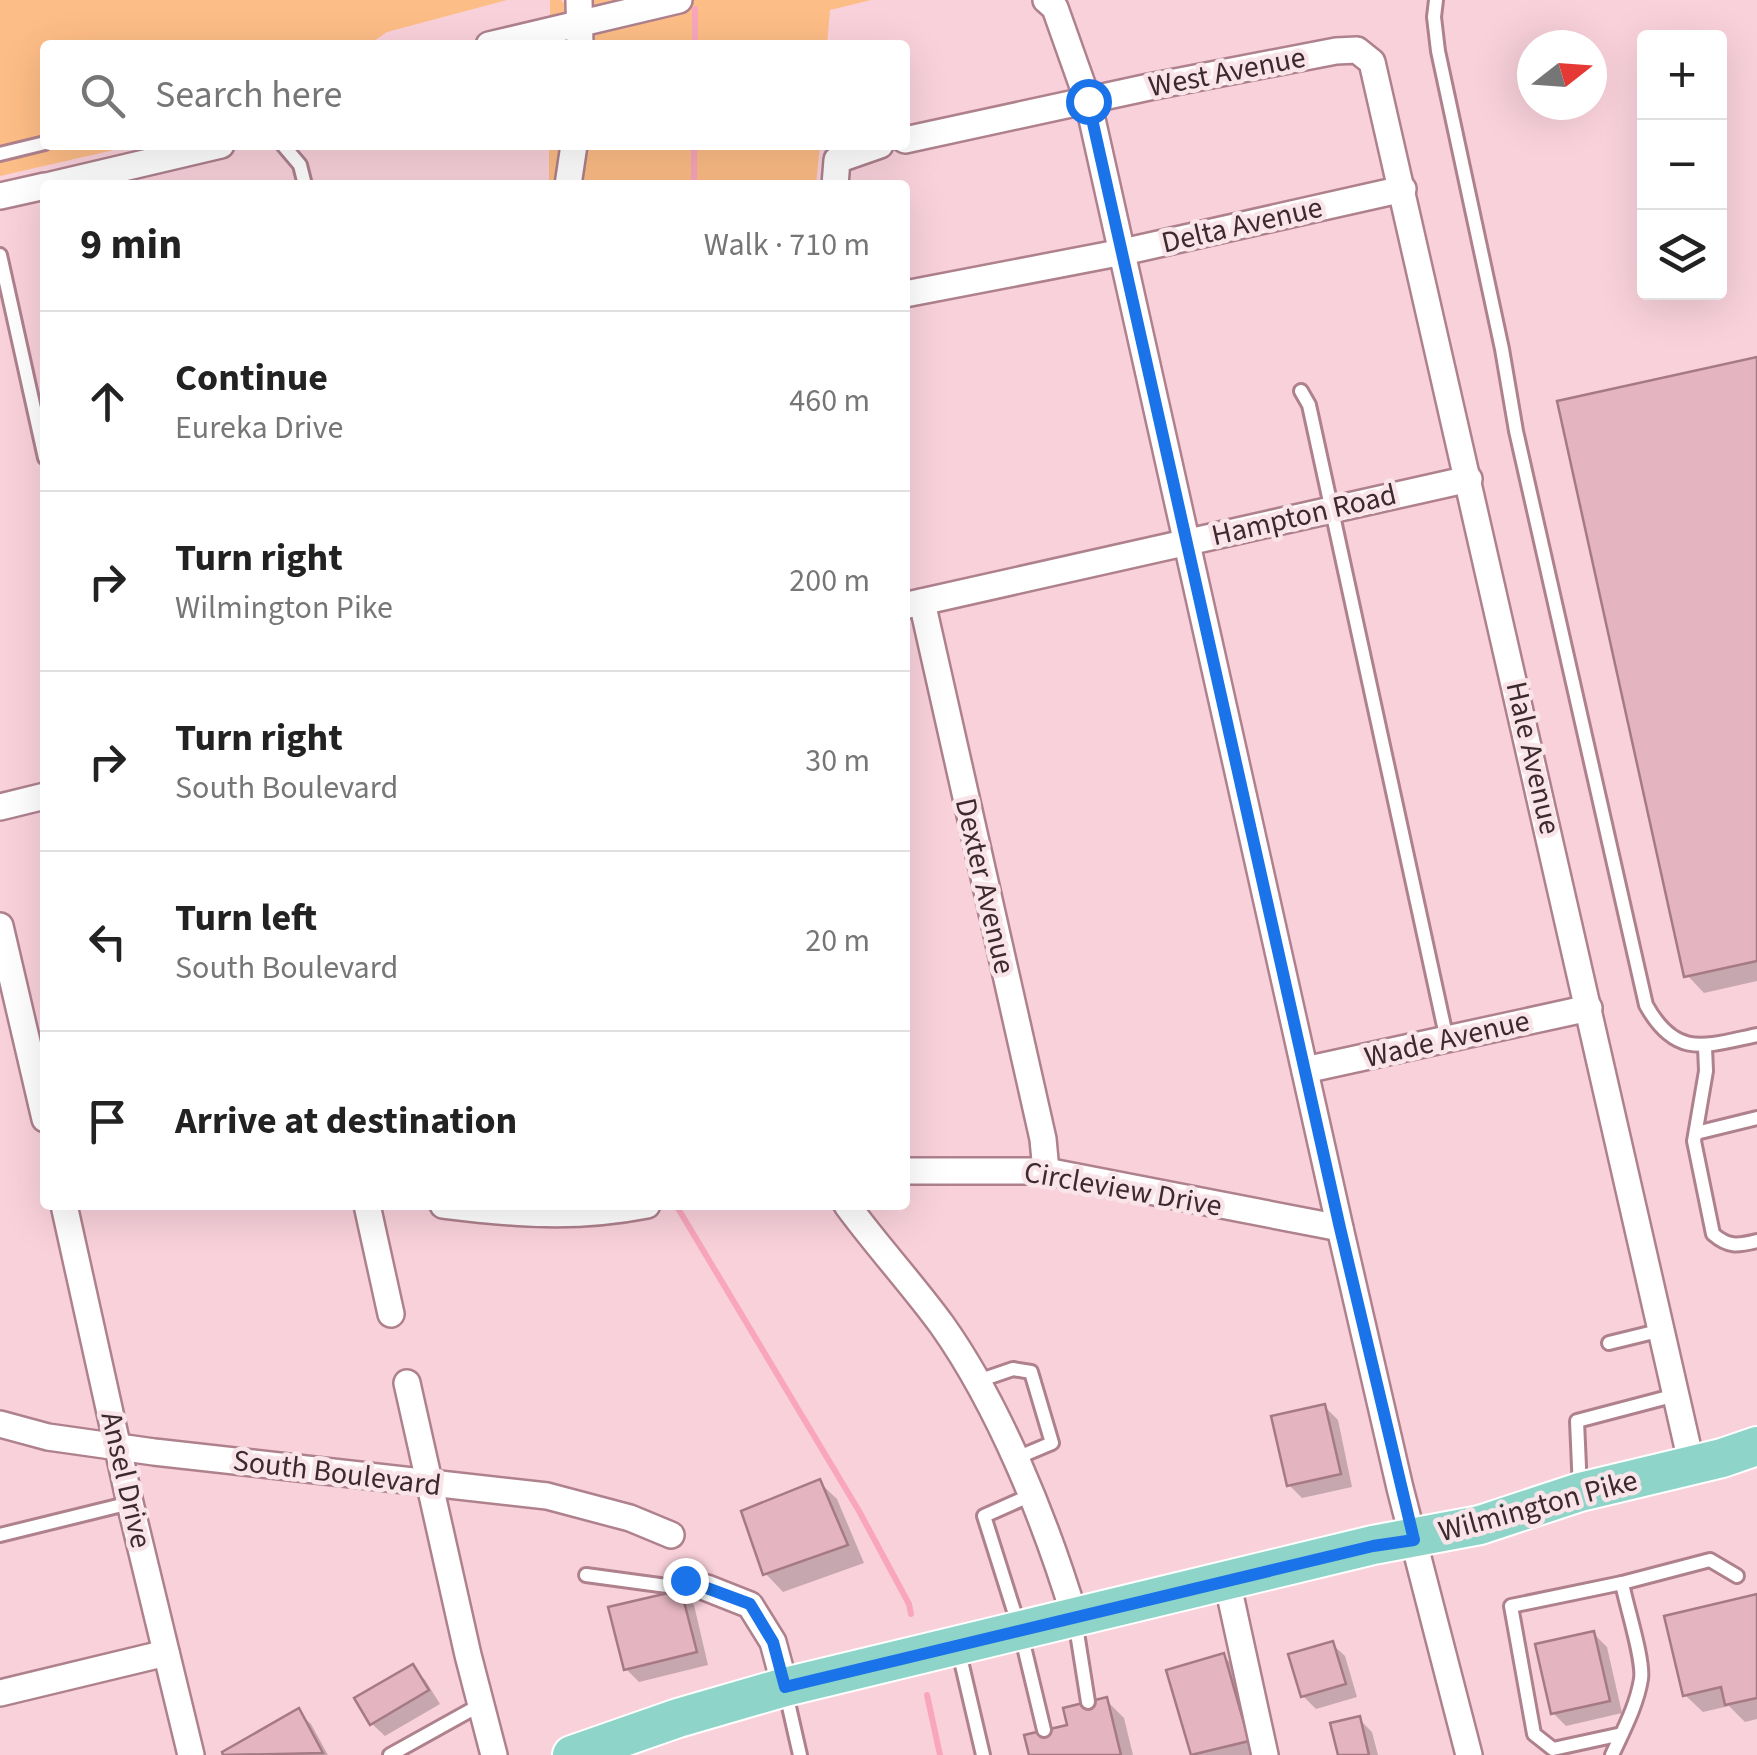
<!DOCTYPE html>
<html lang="en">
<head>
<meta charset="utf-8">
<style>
	body { margin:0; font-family:"Source Sans 3",sans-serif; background:#f6f6f6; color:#222 }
	.controls { position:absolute; right:30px; top:30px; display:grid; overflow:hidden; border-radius:10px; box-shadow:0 10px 40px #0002 }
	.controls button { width:90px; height:90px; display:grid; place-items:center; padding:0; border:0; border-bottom:2px solid #e0e0e0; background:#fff; color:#222; font:50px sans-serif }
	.compass { position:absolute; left:1517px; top:30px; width:90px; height:90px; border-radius:50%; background:#fff; box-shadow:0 10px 40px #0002; rotate:73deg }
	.stop { position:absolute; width:30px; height:30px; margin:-22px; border:8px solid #1a73e8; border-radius:50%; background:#fff }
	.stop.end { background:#1a73e8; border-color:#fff; box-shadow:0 2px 10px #0008 }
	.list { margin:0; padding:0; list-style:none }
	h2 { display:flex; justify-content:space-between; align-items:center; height:130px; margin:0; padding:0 40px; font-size:42px }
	h2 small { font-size:32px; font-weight:400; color:#767676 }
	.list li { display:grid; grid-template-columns:65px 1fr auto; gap:30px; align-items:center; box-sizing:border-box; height:180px; padding:0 40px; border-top:2px solid #e0e0e0 }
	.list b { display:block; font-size:38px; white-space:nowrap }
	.list p { margin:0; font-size:32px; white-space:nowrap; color:#767676 }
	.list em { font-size:32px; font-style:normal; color:#767676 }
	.icon { flex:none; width:55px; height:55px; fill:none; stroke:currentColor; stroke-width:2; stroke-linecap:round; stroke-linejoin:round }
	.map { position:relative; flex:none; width:1757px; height:1755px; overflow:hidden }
	.search { position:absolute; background:#fff; box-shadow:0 10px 40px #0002; left:40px; top:40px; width:870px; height:110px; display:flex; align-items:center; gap:25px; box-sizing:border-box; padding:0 35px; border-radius:10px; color:#767676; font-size:38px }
	.panel { position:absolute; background:#fff; box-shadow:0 10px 40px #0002; left:40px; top:180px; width:870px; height:1030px; border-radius:10px }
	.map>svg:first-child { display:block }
	.green { fill:#fdbd86 }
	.shadow { fill:#0003 }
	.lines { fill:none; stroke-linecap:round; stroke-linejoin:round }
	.stream { stroke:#f9a6bd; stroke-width:6 }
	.building { fill:#e4b4c0; stroke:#a67a85; stroke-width:2.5 }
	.service-casing { stroke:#ae818d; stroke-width:18 }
	.minor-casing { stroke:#ae818d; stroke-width:30 }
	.primary-casing { stroke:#fff; stroke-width:42 }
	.service { stroke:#fff; stroke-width:12 }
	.minor { stroke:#fff; stroke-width:25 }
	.primary { stroke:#8ed4c9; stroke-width:38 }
	.route { stroke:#1a73e8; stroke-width:12 }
	.labels { text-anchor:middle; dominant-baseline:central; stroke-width:9; stroke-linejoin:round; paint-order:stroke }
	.street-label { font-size:30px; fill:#3d2a2f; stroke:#f9e4e9 }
</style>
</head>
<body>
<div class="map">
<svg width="1757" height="1755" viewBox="0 0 1757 1755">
	<rect width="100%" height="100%" fill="#f9d1db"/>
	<g class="green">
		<polygon points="0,0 507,0 387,32 368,45 45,45 45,145 136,145 0,176"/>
		<polygon points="550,0 561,0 581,23 591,0 871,0 830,10 827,45 550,45"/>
		<polygon points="549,145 820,145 816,185 549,185"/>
	</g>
	<g class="shadow">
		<polygon points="1757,360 1757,981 1704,993 1687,975"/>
		<polygon points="1325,1407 1338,1420 1352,1487 1302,1498 1289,1485"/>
		<polygon points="819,1482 837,1499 864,1563 783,1592 766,1574 744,1512"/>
		<polygon points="681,1592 694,1605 708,1665 639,1682 626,1669"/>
		<polygon points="1757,1597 1757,1719 1745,1722 1729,1706 1703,1712 1685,1695"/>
		<polygon points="1594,1634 1607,1647 1622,1713 1566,1726 1553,1713"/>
		<polygon points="1332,1644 1345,1656 1357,1697 1316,1709 1303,1696"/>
		<polygon points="1224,1656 1236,1669 1257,1755 1193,1755 1169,1671"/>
		<polygon points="412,1667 425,1680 440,1704 385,1736 372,1724"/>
		<polygon points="1106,1700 1124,1718 1133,1755 1032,1755"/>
		<polygon points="298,1712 311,1724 328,1755 226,1755"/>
		<polygon points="1359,1719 1372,1732 1378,1755 1340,1755"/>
	</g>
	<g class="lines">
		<g class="stream">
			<polyline points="695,45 695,9"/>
			<polyline points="694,185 694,145"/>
			<polyline points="676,1205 859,1511 909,1604 911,1614"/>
			<polyline points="927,1695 940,1755"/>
		</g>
	</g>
	<g class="building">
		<polygon points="1757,357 1757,961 1684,977 1557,401"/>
		<polygon points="1325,1404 1341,1474 1287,1486 1271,1416"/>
		<polygon points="820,1479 848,1545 763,1575 741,1511"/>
		<polygon points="681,1590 697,1652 624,1670 608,1607"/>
		<polygon points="1757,1594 1757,1698 1725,1705 1721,1687 1683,1696 1664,1616"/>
		<polygon points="1594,1631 1610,1701 1551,1714 1535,1644"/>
		<polygon points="1333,1641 1346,1684 1301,1697 1288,1654"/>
		<polygon points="1224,1653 1249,1741 1191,1755 1166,1670"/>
		<polygon points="413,1664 429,1690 370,1725 354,1698"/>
		<polygon points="1107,1697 1121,1755 1029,1755 1024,1735 1067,1725 1063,1708"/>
		<polygon points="299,1708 323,1753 223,1755 222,1752"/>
		<polygon points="1360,1716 1369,1755 1338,1755 1330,1723"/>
	</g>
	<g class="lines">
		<defs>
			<g id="service">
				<path d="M1436,0L1434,17L1438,51L1502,349L1516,431L1646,1005C1676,1059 1705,1046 1757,1035"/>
				<polyline points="283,145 300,165 305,185"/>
				<polyline points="0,154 45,143"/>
				<polyline points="0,255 45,458"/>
				<polyline points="1301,391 1309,405 1447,1040"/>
				<path d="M1705,1047L1706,1071L1694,1141L1713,1234C1728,1247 1737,1246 1757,1241"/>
				<polyline points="1696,1133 1757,1118"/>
				<polyline points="1609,1343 1662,1330"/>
				<polyline points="978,1381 1013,1369 1031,1372 1052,1443 1014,1459"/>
				<polyline points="1580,1490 1577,1421 1676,1395"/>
				<polyline points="1029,1496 984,1516 1020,1630 1044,1730"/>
				<polyline points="0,1535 130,1503"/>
				<polyline points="586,1575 667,1586 685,1580 707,1588"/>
				<polyline points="1622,1583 1710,1560 1737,1576"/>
				<polyline points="1075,1620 1088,1702"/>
				<polyline points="958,1648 983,1755"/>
				<polyline points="785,1689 800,1755"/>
				<polyline points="390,1755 480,1705"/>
				<path d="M1612,1755C1623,1731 1637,1705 1641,1679C1644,1660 1626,1605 1622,1583L1511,1606L1534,1734L1553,1749L1622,1734"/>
			</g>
			<g id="minor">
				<polyline points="579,0 580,45"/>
				<polyline points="1046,0 1055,8 1088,101 1340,1228 1400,1488 1469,1755"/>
				<polyline points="489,45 679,0"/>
				<polyline points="905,140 1149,87 1336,51 1357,50 1372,62 1692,1466"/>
				<polyline points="51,185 221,145"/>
				<polyline points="568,185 574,145"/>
				<polyline points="835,185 837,160 880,145"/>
				<polyline points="0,196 45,186"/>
				<polyline points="905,294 1123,252 1403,189"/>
				<polyline points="922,602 1043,1139 1046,1171"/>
				<polyline points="908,605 1469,479"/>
				<polyline points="0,807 45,796"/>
				<polyline points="0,926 45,1119"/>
				<polyline points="1305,1070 1589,1008"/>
				<polyline points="905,1171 1046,1171 1340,1228"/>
				<polyline points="64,1205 130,1503 191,1755"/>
				<polyline points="367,1205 391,1314"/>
				<path d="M443,1205C515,1214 576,1219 647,1205"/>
				<path d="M847,1205C877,1246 912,1284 942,1325C1000,1407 1046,1522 1075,1618"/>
				<polyline points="407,1383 468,1655 494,1755"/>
				<polyline points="0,1424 48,1437 154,1452 547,1496 630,1518 671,1535"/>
				<polyline points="1227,1581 1265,1755"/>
				<polyline points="707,1588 750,1605 773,1642 785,1687"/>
				<polyline points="0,1693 166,1653"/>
			</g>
			<polyline id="primary" points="572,1755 678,1718 785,1687 1373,1545 1480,1525 1580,1492 1722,1458 1757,1446"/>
		</defs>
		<use href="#service" class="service-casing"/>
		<use href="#minor" class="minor-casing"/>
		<use href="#primary" class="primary-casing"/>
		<use href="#service" class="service"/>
		<use href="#minor" class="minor"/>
		<use href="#primary" class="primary"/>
	</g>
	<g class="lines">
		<polyline class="route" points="685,1580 750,1604 773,1642 785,1687 1373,1546 1414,1540 1340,1228 1088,101"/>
	</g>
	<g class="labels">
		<g class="street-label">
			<text transform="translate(1227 72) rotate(-11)">West Avenue</text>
			<text transform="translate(1242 225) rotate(-13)">Delta Avenue</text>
			<text transform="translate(1304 515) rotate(-13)">Hampton Road</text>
			<text transform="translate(1533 758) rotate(77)">Hale Avenue</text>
			<text transform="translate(985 886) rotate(77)">Dexter Avenue</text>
			<text transform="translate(1447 1039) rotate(-13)">Wade Avenue</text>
			<text transform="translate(1123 1189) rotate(10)">Circleview Drive</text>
			<text transform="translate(337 1473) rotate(7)">South Boulevard</text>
			<text transform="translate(126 1480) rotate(77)">Ansel Drive</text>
			<text transform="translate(1538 1506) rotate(-15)">Wilmington Pike</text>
		</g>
	</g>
</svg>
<div class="controls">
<button>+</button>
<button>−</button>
<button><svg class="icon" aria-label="layers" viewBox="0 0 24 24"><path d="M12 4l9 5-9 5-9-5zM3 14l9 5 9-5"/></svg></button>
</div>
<svg class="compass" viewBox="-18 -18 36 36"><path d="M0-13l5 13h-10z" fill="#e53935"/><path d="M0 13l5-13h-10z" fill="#767676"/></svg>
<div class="stop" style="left:1088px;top:101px"></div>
<div class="stop end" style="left:685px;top:1580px"></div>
<div class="search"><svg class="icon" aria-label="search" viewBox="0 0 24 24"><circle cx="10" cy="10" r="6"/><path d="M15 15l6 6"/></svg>Search here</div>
<section class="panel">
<h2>9 min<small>Walk · 710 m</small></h2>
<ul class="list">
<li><svg class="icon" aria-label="ahead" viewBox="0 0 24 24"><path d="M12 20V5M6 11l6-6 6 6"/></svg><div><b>Continue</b><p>Eureka Drive</p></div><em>460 m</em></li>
<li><svg class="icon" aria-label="right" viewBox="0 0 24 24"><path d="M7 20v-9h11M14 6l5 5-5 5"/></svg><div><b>Turn right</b><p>Wilmington Pike</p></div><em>200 m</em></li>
<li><svg class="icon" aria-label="right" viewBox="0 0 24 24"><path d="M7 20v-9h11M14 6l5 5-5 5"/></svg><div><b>Turn right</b><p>South Boulevard</p></div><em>30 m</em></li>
<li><svg class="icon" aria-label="left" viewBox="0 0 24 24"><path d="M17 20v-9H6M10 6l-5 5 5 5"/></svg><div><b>Turn left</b><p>South Boulevard</p></div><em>20 m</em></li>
<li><svg class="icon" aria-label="arrive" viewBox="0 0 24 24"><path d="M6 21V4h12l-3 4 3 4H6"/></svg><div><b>Arrive at destination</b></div></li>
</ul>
</section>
</div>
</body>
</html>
